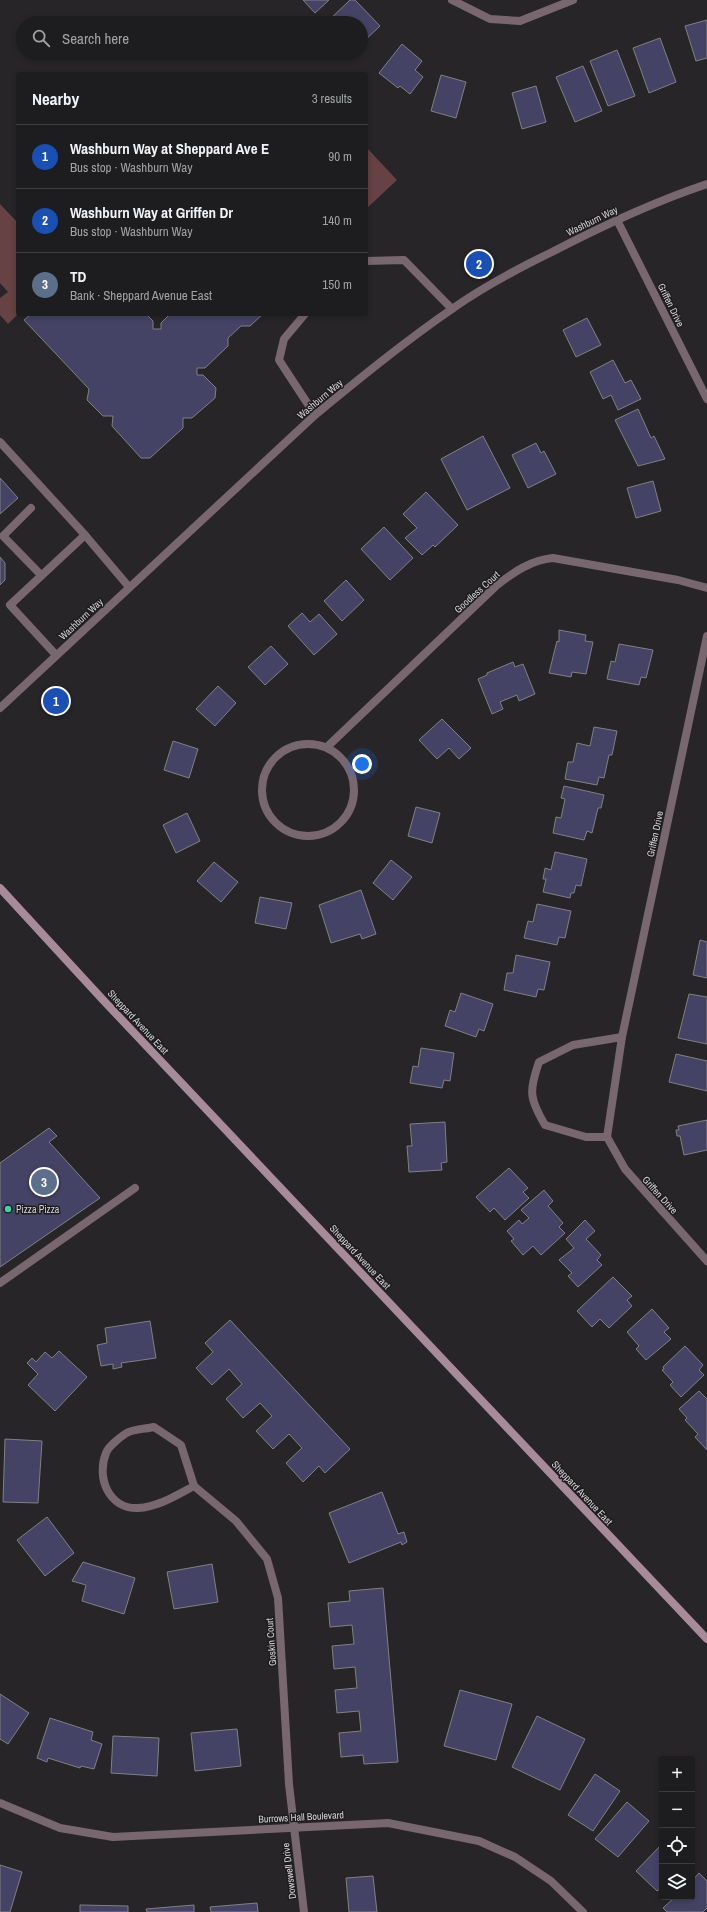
<!DOCTYPE html>
<html lang="en">
<head>
<meta charset="utf-8">
<style>
	body { margin:0; font-family:"Archivo Narrow",sans-serif; background:#252527; color:#f1f3f6 }
	.controls { position:absolute; right:12px; bottom:12px; display:grid; overflow:hidden; border-radius:4px; box-shadow:0 2px 6px #0003 }
	.controls button { width:36px; height:36px; display:grid; place-items:center; padding:0; border:0; border-bottom:1px solid #3b3a3c; background:#1d1c1e; color:#f1f3f6; font:20px sans-serif }
	.you { position:absolute; left:362px; top:764px; width:14px; height:14px; margin:-10px; border:3px solid #fff; border-radius:50%; background:#1a73e8; box-shadow:0 0 0 6px #1a73e833 }
	.badge { display:grid; place-items:center; width:26px; height:26px; border-radius:50%; background:#8c9099; color:#fff; font-size:13px; font-weight:700 }
	.pin { position:absolute; translate:-50% -50%; border:2px solid #fff; box-shadow:0 1px 4px #0006 }
	.list { margin:0; padding:0; list-style:none }
	h2 { display:flex; justify-content:space-between; align-items:center; height:52px; margin:0; padding:0 16px; font-size:17px }
	h2 small { font-size:13px; font-weight:400; color:#a0a1a4 }
	.list li { display:grid; grid-template-columns:26px 1fr auto; gap:12px; align-items:center; box-sizing:border-box; height:64px; padding:0 16px; border-top:1px solid #3b3a3c }
	.list b { display:block; font-size:15px; white-space:nowrap }
	.list p { margin:0; font-size:13px; white-space:nowrap; color:#a0a1a4 }
	.list em { font-size:13px; font-style:normal; color:#a0a1a4 }
	.icon { flex:none; width:22px; height:22px; fill:none; stroke:currentColor; stroke-width:2; stroke-linecap:round; stroke-linejoin:round }
	.map { position:relative; flex:none; width:707px; height:1912px; overflow:hidden }
	.search { position:absolute; background:#1d1c1e; box-shadow:0 2px 6px #0003; left:16px; top:16px; width:352px; height:44px; display:flex; align-items:center; gap:10px; box-sizing:border-box; padding:0 14px; border-radius:22px; color:#a0a1a4; font-size:15px }
	.panel { position:absolute; background:#1d1c1e; box-shadow:0 2px 6px #0003; left:16px; top:72px; width:352px; height:244px; border-radius:4px }
	.map>svg:first-child { display:block }
	.green { fill:#664244 }
	.building { fill:#454365; stroke:#808083 }
	.lines { fill:none; stroke-linecap:round; stroke-linejoin:round }
	.service { stroke:#796770; stroke-width:8 }
	.minor { stroke:#796770; stroke-width:8 }
	.tertiary { stroke:#796770; stroke-width:8 }
	.secondary { stroke:#a88b99; stroke-width:8 }
	.poi-dot { fill:#3cd4a4; stroke:#1d1c1e; stroke-width:1.5 }
	.labels { text-anchor:middle; dominant-baseline:central; stroke-width:3; stroke-linejoin:round; paint-order:stroke }
	.street-label { font-size:10px; fill:#d4d3d4; stroke:#1d1c1e }
	.poi-label { font-size:10px; fill:#d4d3d4; stroke:#1d1c1e; text-anchor:start }
</style>
</head>
<body>
<div class="map">
<svg width="707" height="1912" viewBox="0 0 707 1912">
	<rect width="100%" height="100%" fill="#272528"/>
	<g class="green">
		<polygon points="366,147 397,180 366,209"/>
		<polygon points="0,204 18,223 18,314 8,324 0,315 0,298 8,292 0,283"/>
	</g>
	<g class="building">
		<polygon points="303,0 329,0 315,13"/>
		<polygon points="350,0 355,0 380,26 361,44 361,23 326,23"/>
		<polygon points="707,20 707,58 696,61 685,26"/>
		<polygon points="660,38 676,82 649,93 633,48"/>
		<polygon points="402,44 422,61 415,70 423,77 410,94 400,86 398,88 379,73"/>
		<polygon points="617,50 635,96 608,106 590,61"/>
		<polygon points="583,66 602,111 575,122 556,77"/>
		<polygon points="441,75 466,82 456,118 431,111"/>
		<polygon points="536,86 546,122 522,129 512,93"/>
		<polygon points="31,314 146,314 153,321 153,329 161,329 161,323 168,316 166,314 263,314 250,326 241,326 228,338 228,346 205,368 197,368 197,375 203,375 216,388 215,398 192,418 183,418 183,428 150,458 141,458 112,426 113,416 103,416 87,400 89,389 24,320"/>
		<polygon points="587,318 601,345 576,357 563,330"/>
		<polygon points="613,360 625,383 631,380 641,399 618,410 611,395 603,399 590,372"/>
		<polygon points="638,409 651,438 654,436 665,459 638,466 615,420"/>
		<polygon points="483,436 510,488 467,510 441,459"/>
		<polygon points="536,443 541,453 544,451 556,474 528,488 512,455"/>
		<polygon points="0,478 18,498 0,514"/>
		<polygon points="653,481 661,511 636,518 627,488"/>
		<polygon points="426,492 458,525 435,547 433,545 422,555 405,538 417,528 403,514"/>
		<polygon points="384,527 413,558 390,580 361,549"/>
		<polygon points="0,557 5,563 5,580 0,585"/>
		<polygon points="346,580 364,600 342,621 324,601"/>
		<polygon points="302,613 310,622 319,614 337,634 314,655 288,626"/>
		<polygon points="559,630 586,635 585,641 593,642 586,674 572,672 571,677 549,673 557,641 559,642"/>
		<polygon points="619,644 653,650 646,678 641,677 639,685 607,679 611,661 615,662"/>
		<polygon points="271,646 288,664 265,685 248,667"/>
		<polygon points="513,662 515,667 523,664 535,694 519,701 517,695 500,702 503,709 492,714 478,679 487,675 487,673"/>
		<polygon points="218,686 236,703 215,726 196,709"/>
		<polygon points="442,719 471,748 459,759 449,748 437,759 419,740"/>
		<polygon points="594,727 617,731 612,755 609,755 604,778 599,777 597,785 565,779 568,762 573,762 577,743 590,746"/>
		<polygon points="173,741 198,749 189,778 164,770"/>
		<polygon points="564,786 604,795 601,808 598,808 592,833 587,831 584,840 553,833 556,817 561,818 565,799 561,798"/>
		<polygon points="416,807 440,813 432,843 408,836"/>
		<polygon points="187,813 200,841 176,853 163,825"/>
		<polygon points="555,852 587,859 581,886 576,885 574,893 571,893 570,898 543,892 546,879 543,879 545,868 551,870"/>
		<polygon points="391,860 412,877 393,900 373,883"/>
		<polygon points="214,862 238,882 221,902 197,881"/>
		<polygon points="361,890 376,934 362,939 360,934 331,943 319,905"/>
		<polygon points="260,897 292,903 286,929 255,923"/>
		<polygon points="537,904 571,911 565,938 559,937 557,945 524,938 528,921 533,922"/>
		<polygon points="700,940 707,942 707,978 693,975"/>
		<polygon points="516,955 550,962 544,990 538,989 536,997 504,990 507,973 513,973"/>
		<polygon points="461,993 493,1004 484,1031 479,1029 476,1037 445,1026 450,1010 455,1012"/>
		<polygon points="689,994 707,997 707,1044 678,1038"/>
		<polygon points="421,1048 454,1053 450,1081 444,1080 442,1088 410,1083 413,1066 418,1067"/>
		<polygon points="676,1054 707,1061 707,1091 669,1082"/>
		<polygon points="707,1120 707,1150 684,1155 680,1136 677,1136 676,1130 679,1130 678,1126"/>
		<polygon points="445,1122 447,1162 441,1163 442,1170 409,1172 407,1146 412,1146 410,1124"/>
		<polygon points="49,1128 57,1136 49,1142 100,1198 0,1267 0,1163"/>
		<polygon points="509,1168 528,1188 523,1192 529,1198 505,1220 494,1208 490,1212 476,1197"/>
		<polygon points="544,1190 553,1201 548,1206 563,1223 559,1227 565,1233 541,1255 533,1246 523,1255 511,1241 514,1239 507,1231 519,1220 522,1224 529,1218 521,1210"/>
		<polygon points="585,1220 595,1231 586,1239 601,1255 597,1260 602,1265 578,1287 568,1276 572,1273 559,1260 574,1248 566,1239"/>
		<polygon points="613,1277 632,1296 627,1300 632,1306 609,1328 600,1319 592,1327 577,1311"/>
		<polygon points="652,1309 669,1328 664,1332 671,1339 646,1360 636,1349 639,1346 627,1332"/>
		<polygon points="230,1320 350,1449 325,1473 319,1466 303,1482 286,1463 302,1448 289,1434 273,1449 256,1431 272,1416 260,1403 243,1418 226,1399 242,1384 229,1369 212,1385 196,1368 213,1352 205,1343"/>
		<polygon points="150,1321 156,1358 121,1363 122,1367 113,1369 113,1364 101,1366 97,1345 107,1343 105,1328"/>
		<polygon points="685,1346 703,1365 699,1370 704,1375 681,1397 670,1385 673,1382 662,1370 664,1369 663,1367"/>
		<polygon points="59,1351 87,1377 55,1411 28,1385 38,1374 27,1363 32,1358 36,1362 45,1352 52,1358"/>
		<polygon points="699,1391 707,1399 707,1450 695,1437 698,1434 685,1420 687,1418 679,1409"/>
		<polygon points="5,1439 42,1441 38,1503 3,1502"/>
		<polygon points="382,1492 398,1534 404,1532 407,1542 402,1545 401,1542 349,1563 329,1513"/>
		<polygon points="47,1517 74,1553 45,1576 17,1540"/>
		<polygon points="83,1562 135,1578 124,1614 82,1601 86,1585 72,1581"/>
		<polygon points="212,1564 218,1602 174,1609 167,1572"/>
		<polygon points="383,1588 398,1762 364,1764 363,1755 341,1757 339,1733 361,1731 359,1711 337,1713 335,1690 357,1688 355,1667 334,1669 332,1646 354,1644 352,1625 330,1627 328,1603 350,1601 349,1591"/>
		<polygon points="460,1690 512,1704 496,1760 444,1746"/>
		<polygon points="0,1694 29,1713 8,1744 0,1739"/>
		<polygon points="537,1716 585,1739 560,1790 512,1767"/>
		<polygon points="50,1718 93,1732 91,1740 102,1744 94,1769 81,1766 80,1768 48,1758 47,1762 37,1758"/>
		<polygon points="237,1729 241,1766 195,1771 191,1733"/>
		<polygon points="113,1736 159,1738 157,1776 111,1773"/>
		<polygon points="595,1774 620,1791 593,1831 568,1815"/>
		<polygon points="627,1802 649,1821 618,1857 595,1839"/>
		<polygon points="662,1844 662,1887 657,1891 636,1871"/>
		<polygon points="0,1865 22,1872 10,1912 0,1912"/>
		<polygon points="699,1873 707,1881 707,1908 703,1912 667,1912 663,1908 675,1897 692,1897 692,1881"/>
		<polygon points="373,1876 377,1912 349,1912 346,1878"/>
		<polygon points="257,1903 258,1912 211,1912 210,1907"/>
		<polygon points="80,1905 128,1906 128,1912 80,1912"/>
		<polygon points="194,1905 194,1912 147,1912 146,1909"/>
	</g>
	<g class="lines">
		<g class="service">
			<polyline points="366,261 404,260 452,309"/>
			<polyline points="305,314 284,339 279,360 315,415"/>
			<polyline points="0,442 85,535 129,587"/>
			<polyline points="31,508 3,536 41,575"/>
			<polyline points="56,655 10,605 85,535"/>
			<polyline points="0,1283 135,1188"/>
		</g>
		<g class="minor">
			<polyline points="452,0 490,19 520,21 573,0"/>
			<polyline points="617,220 707,399"/>
			<polyline points="707,636 622,1037 607,1137 625,1169 707,1261"/>
			<circle cx="308" cy="790" r="46"/>
			<path d="M327,747L497,585C514,572 531,560 553,558L678,580L707,588"/>
			<path d="M607,1137H586L545,1125C529,1098 529,1091 539,1062L573,1045L622,1037"/>
			<path d="M194,1486C177,1495 158,1507 138,1508C109,1509 96,1478 106,1453C108,1447 119,1438 125,1434C131,1429 146,1429 154,1427L181,1445L194,1486L236,1521L267,1559L278,1598L289,1784L304,1912"/>
		</g>
		<g class="tertiary">
			<path d="M0,708L315,415C359,379 404,342 452,309C483,287 517,269 552,252C602,226 653,202 707,184"/>
			<polyline points="0,1803 60,1828 113,1837 388,1823 479,1841 515,1857 551,1881 583,1912"/>
		</g>
		<polyline class="secondary" points="0,888 104,1001 707,1639"/>
	</g>
	<circle class="poi-dot" cx="8" cy="1209" r="4"/>
	<g class="labels">
		<g class="street-label">
			<text transform="translate(592 221) rotate(-26)">Washburn Way</text>
			<text transform="translate(671 305) rotate(64)">Griffen Drive</text>
			<text transform="translate(320 399) rotate(-40)">Washburn Way</text>
			<text transform="translate(477 592) rotate(-42)">Goodless Court</text>
			<text transform="translate(81 619) rotate(-43)">Washburn Way</text>
			<text transform="translate(655 834) rotate(-78)">Griffen Drive</text>
			<text transform="translate(138 1022) rotate(47)">Sheppard Avenue East</text>
			<text transform="translate(660 1195) rotate(48)">Griffen Drive</text>
			<text transform="translate(360 1257) rotate(47)">Sheppard Avenue East</text>
			<text transform="translate(582 1493) rotate(47)">Sheppard Avenue East</text>
			<text transform="translate(271 1642) rotate(-94)">Goskin Court</text>
			<text transform="translate(301 1817) rotate(-3)">Burrows Hall Boulevard</text>
			<text transform="translate(289 1871) rotate(-97)">Dowswell Drive</text>
		</g>
		<g class="poi-label">
			<text x="16" y="1209">Pizza Pizza</text>
		</g>
	</g>
</svg>
<div class="controls">
<button>+</button>
<button>−</button>
<button><svg class="icon" aria-label="locate" viewBox="0 0 24 24"><circle cx="12" cy="12" r="6"/><path d="M12 2v4M12 18v4M2 12h4M18 12h4"/></svg></button>
<button><svg class="icon" aria-label="layers" viewBox="0 0 24 24"><path d="M12 4l9 5-9 5-9-5zM3 14l9 5 9-5"/></svg></button>
</div>
<div class="you"></div>
<div class="pin badge" style="left:56px;top:701px;background:#1a4fb4">1</div>
<div class="pin badge" style="left:479px;top:264px;background:#1a4fb4">2</div>
<div class="pin badge" style="left:44px;top:1182px;background:#5c6f8a">3</div>
<div class="search"><svg class="icon" aria-label="search" viewBox="0 0 24 24"><circle cx="10" cy="10" r="6"/><path d="M15 15l6 6"/></svg>Search here</div>
<section class="panel">
<h2>Nearby<small>3 results</small></h2>
<ul class="list">
<li><span class="badge" style="background:#1a4fb4">1</span><div><b>Washburn Way at Sheppard Ave E</b><p>Bus stop · Washburn Way</p></div><em>90 m</em></li>
<li><span class="badge" style="background:#1a4fb4">2</span><div><b>Washburn Way at Griffen Dr</b><p>Bus stop · Washburn Way</p></div><em>140 m</em></li>
<li><span class="badge" style="background:#5c6f8a">3</span><div><b>TD</b><p>Bank · Sheppard Avenue East</p></div><em>150 m</em></li>
</ul>
</section>
</div>
</body>
</html>
